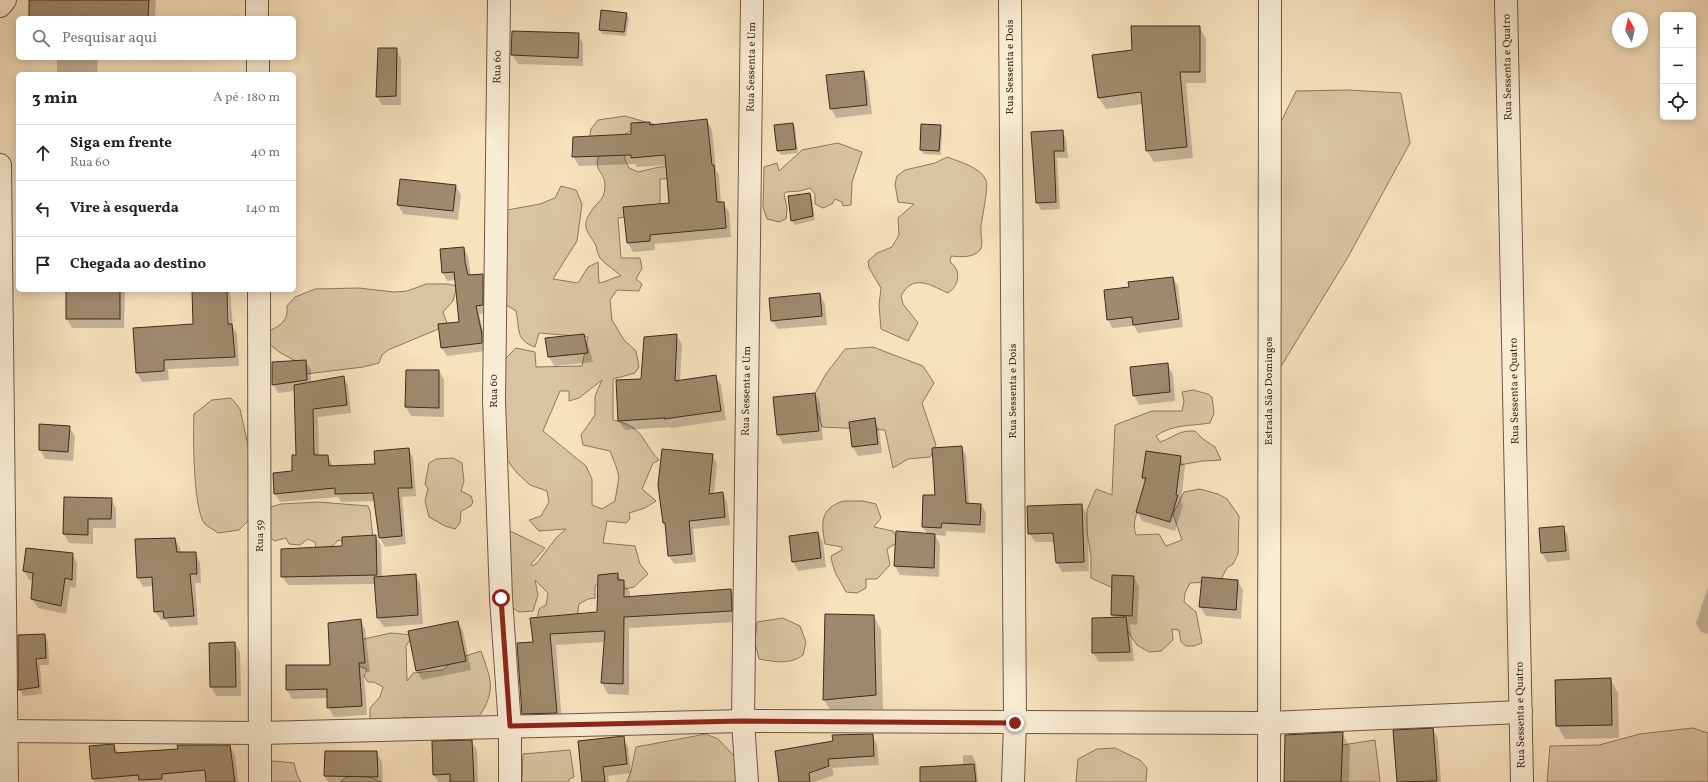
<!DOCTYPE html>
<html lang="pt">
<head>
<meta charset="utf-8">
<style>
	body { margin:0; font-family:Vollkorn,serif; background:#f2f2f2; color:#202124 }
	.controls { position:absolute; right:12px; top:12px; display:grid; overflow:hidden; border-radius:6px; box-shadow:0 2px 10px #0003 }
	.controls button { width:36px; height:36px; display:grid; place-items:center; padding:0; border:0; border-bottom:1px solid #e0e0e0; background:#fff; color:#202124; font:20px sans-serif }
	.compass { position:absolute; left:1612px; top:12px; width:36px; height:36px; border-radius:50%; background:#fff; box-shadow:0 2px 10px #0003; rotate:352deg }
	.stop { position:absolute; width:12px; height:12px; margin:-9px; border:3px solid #8f2418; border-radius:50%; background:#fff }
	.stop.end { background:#8f2418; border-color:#fff; box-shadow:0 1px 4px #0008 }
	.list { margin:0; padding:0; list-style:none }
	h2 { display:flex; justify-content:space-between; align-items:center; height:52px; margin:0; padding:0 16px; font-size:17px }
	h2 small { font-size:13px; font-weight:400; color:#757577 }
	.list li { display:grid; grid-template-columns:26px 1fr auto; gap:12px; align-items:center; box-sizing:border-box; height:56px; padding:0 16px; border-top:1px solid #e0e0e0 }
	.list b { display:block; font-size:15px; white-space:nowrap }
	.list p { margin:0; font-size:13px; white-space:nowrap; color:#757577 }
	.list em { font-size:13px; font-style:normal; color:#757577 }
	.icon { flex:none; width:22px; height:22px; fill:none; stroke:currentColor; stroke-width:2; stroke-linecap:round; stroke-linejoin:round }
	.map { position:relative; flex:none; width:1708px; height:782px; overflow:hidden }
	.search { position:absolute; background:#fff; box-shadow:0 2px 10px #0003; left:16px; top:16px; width:280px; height:44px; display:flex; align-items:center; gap:10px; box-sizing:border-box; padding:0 14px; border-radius:6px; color:#757577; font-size:15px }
	.panel { position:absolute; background:#fff; box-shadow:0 2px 10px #0003; left:16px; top:72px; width:280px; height:220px; border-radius:6px }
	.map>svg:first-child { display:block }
	.green { fill:#d8c3a2; stroke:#8c775c; fill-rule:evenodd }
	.shadow { fill:#0003; fill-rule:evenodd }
	.building { fill:#9f8a6e; stroke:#402b17 }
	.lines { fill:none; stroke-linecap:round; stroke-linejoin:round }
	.street-casing { stroke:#6e5941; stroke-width:24 }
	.street { stroke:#faecd5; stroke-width:22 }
	.route { stroke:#8f2418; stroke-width:5 }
	.labels { text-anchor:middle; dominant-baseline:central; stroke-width:4; stroke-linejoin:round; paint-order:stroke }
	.street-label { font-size:11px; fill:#402b17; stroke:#faecd5 }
</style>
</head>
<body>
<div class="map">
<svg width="1708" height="782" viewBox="0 0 1708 782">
	<rect width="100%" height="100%" fill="#f7e2be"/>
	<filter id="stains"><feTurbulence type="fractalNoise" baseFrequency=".005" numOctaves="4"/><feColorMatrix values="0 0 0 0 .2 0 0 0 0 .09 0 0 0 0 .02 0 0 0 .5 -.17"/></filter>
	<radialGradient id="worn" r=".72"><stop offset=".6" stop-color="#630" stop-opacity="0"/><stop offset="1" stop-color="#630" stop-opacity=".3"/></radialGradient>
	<g class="green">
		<polygon points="1348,90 1401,93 1410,143 1348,257 1280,368 1278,128 1296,91"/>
		<path d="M625,116L656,125L632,130L623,135L625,160L629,168L638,172L659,167L688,165L689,178L660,179V208L646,214L618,218L621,258H640L642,268L636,279L642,284L639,291L617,290L610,300L612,320L624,340L636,351L639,367L635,373L613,379V420C645,427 640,440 659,460L653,463L642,489L656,501L645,508L629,513L630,519L626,523L607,521L603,543L635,546L640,564L648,574L634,587L626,589L603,582L595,586V598L588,599L579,604L577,617L537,620L539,609L546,605L548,593L535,580L538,595L533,611L519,612L506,604L498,525L545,548L531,564L532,566L537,563L556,538L566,529L539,531L529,520L541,516L549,502L547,491L530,485L517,473L504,456L502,362L516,348L535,352L536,367L582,366L588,337L539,333L535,347C515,340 520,329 516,311L500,301L507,210L540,204L555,198L561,186L576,190L582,204L577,241L553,279L578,283L588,267L598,262L599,283C608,282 612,277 621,276C615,270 606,265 600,258C598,255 597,250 596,246C590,233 580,229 590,213C597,201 604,202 605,187C606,171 591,171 600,153L588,146L591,129L598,120ZM602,380L595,396V415L581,435L583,445L610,451L616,466L619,477L615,501L602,509L592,505V479L586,466L543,431L560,391H569V401L579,398Z"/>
		<polygon points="838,143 862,152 852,182 851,205 843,206 842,202 835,199 832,204 823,208 815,204 815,194 810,188 800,191 786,192 784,194 787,208 786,219 779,222 767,219 763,207 764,167 777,163 779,171 802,150"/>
		<path d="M947,157C960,162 980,167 986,180C989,186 982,217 981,226C980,233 984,245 980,250C974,258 960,257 951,256L950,262C962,270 959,286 948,293C930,285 913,273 901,296L903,304L918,323L908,341L881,329L879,305L881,288L869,268L868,261L877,253L892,247L899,235L898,218L914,204L898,202L895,184L897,176L905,170L935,163Z"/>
		<path d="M426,284H448L457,286L453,301L443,312L447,323L436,330L388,350L382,355L379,363L363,367L298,375L301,364L279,352L266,341L271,330C283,324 288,320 287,306L295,297L315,289L359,288L394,292L407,291Z"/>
		<polygon points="873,347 923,366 934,383 922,403 936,445 930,457 908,459 893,468 885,430 822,427 813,397 826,374 845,349"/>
		<path d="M1193,390L1208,394L1212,397L1214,413L1210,423C1192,426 1172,424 1156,436L1160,442C1175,437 1178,430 1195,431L1203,439L1215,447L1221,460L1203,461L1167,467L1146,465L1143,471L1150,489C1142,503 1130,518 1136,535L1159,534L1166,546L1182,540L1173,514L1184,492L1200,489L1218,494L1227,499L1239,516L1238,554L1233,564L1227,568L1220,581L1190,583L1185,593L1184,602L1196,612L1202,643L1194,646H1186L1181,642L1179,630L1172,629L1173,640L1161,651L1149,652L1137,645L1126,629L1123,613L1115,589L1091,578V557L1087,532V510L1096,489L1112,495L1115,425L1152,411H1182L1184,401L1182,392Z"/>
		<path d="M231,398L240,409L252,464V517L239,530L218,533C215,530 209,528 205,524C193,511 193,434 194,414L212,400Z"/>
		<polygon points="453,458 462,463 464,481 461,491 471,496 473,502 471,506 461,511 460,523 455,529 445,526 429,517 425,501 428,489 425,484 429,463 436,459"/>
		<path d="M843,501H863L876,504L881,518L874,527L893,531L898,540L895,544L887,549L890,565L877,579H866V588L857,593L846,592L835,572L832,562L831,556L842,550V547L825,544C821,523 820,509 843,501Z"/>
		<path d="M319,502L368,506L370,511L373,538L346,542L338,540C332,549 326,549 316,548L315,542L308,539L300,545L289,544L286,538L274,541L268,534V523L271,507L281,504Z"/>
		<path d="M783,618L800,626L806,642L803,655C789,665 776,662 759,659L755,642L757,622Z"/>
		<path d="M391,633L413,635L406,646L407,681L413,673L443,670L453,660L481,651C491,680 497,690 478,718L419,719L404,717L394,723L370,719V708L380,697L383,687L374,682H368L364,676L367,669L355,665L359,640Z"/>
		<polygon points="1693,728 1708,733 1708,782 1547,782 1550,746 1599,745 1640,734"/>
		<polygon points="706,734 718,739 735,757 738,782 627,782 631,771 636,747"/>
		<polygon points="1375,740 1380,782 1305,782 1316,749"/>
		<polygon points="1115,748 1140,760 1147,768 1146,782 1076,782 1078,759 1097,749"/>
		<polygon points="570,750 574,777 569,779 569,782 522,782 523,754"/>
		<polygon points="273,761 294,763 297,775 301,782 255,782 263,764"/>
		<polygon points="356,775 370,777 381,782 340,782 345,778"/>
	</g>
	<g class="shadow">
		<polygon points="30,0 156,0 155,18 30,18"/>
		<polygon points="626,14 629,18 626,36 602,34 600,30"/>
		<polygon points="1199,27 1206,38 1206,83 1186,83 1193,158 1154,162 1147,151 1143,104 1106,109 1099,98 1093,56 1133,51"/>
		<polygon points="513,32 578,34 583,44 583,66 518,64 512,55"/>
		<polygon points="396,49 401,59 401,105 382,105 377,96"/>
		<polygon points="57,58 98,58 97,74 57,74"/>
		<polygon points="863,72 868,82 872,114 836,118 831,108"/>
		<polygon points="707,120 712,130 716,170 719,175 721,203 723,203 729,212 731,237 655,244 655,250 633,252 628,243 624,208 670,204 667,165 637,167 635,164 579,166 573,156 632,135 650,123 652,126"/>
		<polygon points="793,124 795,128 798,153 781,155 778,151 775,126"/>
		<polygon points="940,126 942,130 941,155 923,154 921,149"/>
		<polygon points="1062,131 1066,138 1068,158 1057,158 1060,209 1041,210 1037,202 1032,133"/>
		<polygon points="456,186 461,195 458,220 403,214 398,205"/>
		<polygon points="809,194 812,198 815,220 795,225 792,221 789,197"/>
		<polygon points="464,248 468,256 471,276 483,275 487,283 487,313 479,314 486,343 486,351 447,356 442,348 439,325 460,323 455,280 447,281 443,273"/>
		<polygon points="1173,278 1178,286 1183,327 1138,333 1134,326 1112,328 1108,319 1130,288"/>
		<polygon points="67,290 125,290 124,328 72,328 67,319"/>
		<path d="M193,290H230L233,327L237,334L239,366L168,369L169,380L142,382L137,373L194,325ZM226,291H228L229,329H227Z"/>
		<polygon points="820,294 825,304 827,325 778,329 772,320"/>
		<polygon points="583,335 588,344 593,362 554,366 549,357 547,339"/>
		<polygon points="676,335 682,344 680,381 715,376 721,385 726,420 671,428 670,427 625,430 619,421"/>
		<polygon points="305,361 311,370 311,383 343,377 348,385 351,413 318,417 319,456 327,456 333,466 376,465 408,449 413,458 416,496 402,497 406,544 385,547 380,538 376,501 341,502 338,497 280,502 275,494 293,471 297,456 295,391 278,393 273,384"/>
		<polygon points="1167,365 1173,374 1175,401 1139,405 1134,395"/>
		<polygon points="439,371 444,380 444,417 411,416 406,407"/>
		<polygon points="815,394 820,403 823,440 783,444 778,435"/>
		<polygon points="874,419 879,429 882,453 858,456 853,447"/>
		<polygon points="69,427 75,436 73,461 45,459 40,449"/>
		<polygon points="961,447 966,455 969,504 981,504 986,513 985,533 946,531 946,536 935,535 940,544 939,577 900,575 895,566 927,534 923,527 936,496"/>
		<polygon points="712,455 717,464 714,494 723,493 727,502 730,525 693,529 696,562 674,564 669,556 667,528 664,523 660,486"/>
		<polygon points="1180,457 1185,466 1181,502 1183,505 1175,531 1142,521 1137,512 1146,483 1143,478"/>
		<polygon points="111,499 116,508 116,528 93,528 93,544 69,543 64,534"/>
		<polygon points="1081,505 1087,514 1089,571 1062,572 1057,563 1055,542 1035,542 1029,533"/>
		<polygon points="1563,527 1568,536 1570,560 1547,562 1542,553"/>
		<polygon points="818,533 823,542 826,567 798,571 793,561"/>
		<polygon points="376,536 381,545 382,577 415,575 420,584 423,624 384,627 378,618 375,584 288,585 282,576 343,547"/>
		<polygon points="175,539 180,548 181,553 195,553 200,563 201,583 195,583 198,625 170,627 166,620 161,620 155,611 153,586 143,587 138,577"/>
		<polygon points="72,554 77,563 76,588 70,587 66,614 38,608 32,599 34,581 29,580 24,571"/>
		<polygon points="617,574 630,592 630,598 731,590 737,601 738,622 629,628 629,695 608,694 602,683 605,642 556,645 562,724 529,725 523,714 534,643 531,619 598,613"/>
		<polygon points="1113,576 1134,577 1139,587 1137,625 1130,624 1134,661 1099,662 1093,653 1114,618 1112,615"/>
		<polygon points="1238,581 1243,590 1241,619 1206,616 1200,607"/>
		<polygon points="1708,587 1708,634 1701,632 1696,623"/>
		<polygon points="874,616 881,630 883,709 832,713 824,700"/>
		<polygon points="360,620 365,629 370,672 364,672 367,715 334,717 328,707 328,698 292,699 287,690 331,666"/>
		<polygon points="458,622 463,631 471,670 422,680 417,671"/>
		<polygon points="44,635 48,642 49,665 40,665 42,694 23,696 19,689"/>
		<polygon points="235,643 240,652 241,696 216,696 211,687"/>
		<polygon points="1610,679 1618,693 1619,738 1565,739 1557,725"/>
		<polygon points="1433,729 1438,739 1441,782 1398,782 1394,731"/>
		<polygon points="1342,733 1350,747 1349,782 1285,782"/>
		<polygon points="872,735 877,744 879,765 832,768 834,775 814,782 780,782"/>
		<polygon points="623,738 628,747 631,773 608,776 609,782 583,782"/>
		<polygon points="471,741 477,750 478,782 438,782 434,775 433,742"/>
		<polygon points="114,745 118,753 230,746 235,755 238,782 95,782 93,779"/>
		<polygon points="326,752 376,752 382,762 383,782 328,782 325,776"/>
		<polygon points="963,755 972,755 976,763 978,782 956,782 963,766"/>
	</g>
	<g class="building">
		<polygon points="29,0 149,0 148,18 29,18"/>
		<polygon points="601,10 627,13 624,32 599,30"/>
		<polygon points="1131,26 1200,26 1200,72 1180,72 1187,147 1146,151 1141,92 1098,98 1092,55 1132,50"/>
		<polygon points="512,31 579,33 578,58 511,55"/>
		<polygon points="378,48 397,48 396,96 376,97"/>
		<polygon points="864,71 867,105 830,109 826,75"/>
		<polygon points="707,119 712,165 714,165 717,202 724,202 726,228 650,235 650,241 627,243 623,207 669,203 665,155 631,158 631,155 572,157 573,137 631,134 631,123 650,122 650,125"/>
		<polygon points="793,123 796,149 777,151 774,125"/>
		<polygon points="921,124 941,125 939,151 920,150"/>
		<polygon points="1063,130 1064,151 1054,151 1056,202 1036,203 1031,132"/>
		<polygon points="400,179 456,185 453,211 397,205"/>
		<polygon points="810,193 813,216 791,221 788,196"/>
		<polygon points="464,247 465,262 468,275 483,274 483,305 476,306 482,334 482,343 441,348 438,324 459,322 454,272 442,273 440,249"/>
		<polygon points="1173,277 1179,319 1133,325 1132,317 1107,320 1104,290 1129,287 1128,282"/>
		<rect x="66" y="290" width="54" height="29"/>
		<polygon points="192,290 227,290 228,324 232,324 235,357 164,360 164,371 136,373 133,328 193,324"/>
		<polygon points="820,293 822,316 771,321 769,298"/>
		<polygon points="584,334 588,353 548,357 545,338"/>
		<polygon points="677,334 675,381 716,375 721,411 664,419 665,418 618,421 616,380 641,379 644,337"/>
		<polygon points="306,360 307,380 272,385 272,362"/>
		<polygon points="1168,363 1170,392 1133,396 1130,367"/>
		<polygon points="406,370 439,370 439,408 405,407"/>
		<polygon points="344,376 347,405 313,409 314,455 328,455 329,466 375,464 374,451 409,448 412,488 398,488 402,536 379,538 373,493 335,494 335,488 274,494 273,473 292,471 292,455 296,455 294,385"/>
		<polygon points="815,393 819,431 777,435 773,397"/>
		<polygon points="875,418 878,444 852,447 849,422"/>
		<polygon points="39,424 70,426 68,452 39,450"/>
		<polygon points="962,446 966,503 981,504 980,525 942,523 941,528 922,527 923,495 935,495 932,448"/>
		<polygon points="662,449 713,454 709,494 723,492 725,517 689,521 692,554 668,556 665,523 663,523 658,485"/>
		<polygon points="1146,451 1181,456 1176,495 1178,495 1170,522 1136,512 1146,478 1142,478"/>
		<polygon points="64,497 112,498 111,519 88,519 88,535 63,534"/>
		<polygon points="1082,504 1084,562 1056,563 1053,533 1028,534 1027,506"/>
		<polygon points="1564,526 1566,551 1541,553 1539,528"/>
		<polygon points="896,531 935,534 934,568 894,566"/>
		<polygon points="818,532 821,558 792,562 789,536"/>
		<polygon points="376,535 377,575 281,577 281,549 342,546 342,537"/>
		<polygon points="175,538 177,552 196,552 197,574 190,574 194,616 164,618 163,611 154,612 152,577 137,578 135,539"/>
		<polygon points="26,548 73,553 72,580 65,578 61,606 31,599 33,573 23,571"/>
		<polygon points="618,573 618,580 624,580 624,597 731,589 732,611 624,617 623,684 601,683 605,631 550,634 557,713 522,714 517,643 533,642 530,618 597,612 598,575"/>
		<polygon points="416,574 418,615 377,618 374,577"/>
		<polygon points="1112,575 1134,576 1132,616 1111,615"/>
		<polygon points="1202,577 1238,580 1236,610 1199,607"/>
		<polygon points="825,614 874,615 876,695 823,700"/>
		<polygon points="1126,617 1130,652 1092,653 1092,618"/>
		<polygon points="361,619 365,663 359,663 362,706 327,708 327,689 286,690 286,665 330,665 328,623"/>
		<polygon points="458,621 466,661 416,671 408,631"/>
		<polygon points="45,634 46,658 36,659 39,687 18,690 18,635"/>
		<polygon points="235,642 236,687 210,687 209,643"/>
		<polygon points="1611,678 1612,725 1556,726 1555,680"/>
		<polygon points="1433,728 1437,781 1397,782 1393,730"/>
		<polygon points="1343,732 1341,782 1284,782 1285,735"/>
		<polygon points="873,734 874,756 828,759 829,766 809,773 810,782 779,782 775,751 833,741 832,735"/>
		<polygon points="624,736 627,764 603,767 605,782 582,782 578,741"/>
		<polygon points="472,740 474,782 450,782 450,774 433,775 432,741"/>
		<polygon points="114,744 115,753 178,749 177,745 230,745 235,782 206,782 205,770 162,774 162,779 139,780 138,775 92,779 89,746"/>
		<polygon points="325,751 377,751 378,777 324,776"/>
		<polygon points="974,764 976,782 920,782 920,767"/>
	</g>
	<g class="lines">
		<defs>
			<g id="street">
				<polyline points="257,0 257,18"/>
				<polyline points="499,0 494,401 501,598 510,727 510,782"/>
				<polyline points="1010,0 1015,723 1013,782"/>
				<polyline points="1506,0 1522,782"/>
				<polyline points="0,6 5,0"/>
				<polyline points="258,58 258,74"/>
				<polyline points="0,165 7,782"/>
				<polyline points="259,290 260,782"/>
				<polyline points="0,731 261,733 743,721 1269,723 1521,712"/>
				<polyline points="747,782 743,721 752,0"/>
				<polyline points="1269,782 1270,0"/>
			</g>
		</defs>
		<use href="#street" class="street-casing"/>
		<use href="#street" class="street"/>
	</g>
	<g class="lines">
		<polyline class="route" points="501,598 510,726 743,721 1015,723"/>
	</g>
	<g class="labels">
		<g class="street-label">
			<text transform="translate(498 67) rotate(-89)">Rua 60</text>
			<text transform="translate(752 67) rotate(-89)">Rua Sessenta e Um</text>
			<text transform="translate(1010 67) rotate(-90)">Rua Sessenta e Dois</text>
			<text transform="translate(1508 67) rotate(-91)">Rua Sessenta e Quatro</text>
			<text transform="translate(494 391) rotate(-90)">Rua 60</text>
			<text transform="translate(747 391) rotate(-89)">Rua Sessenta e Um</text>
			<text transform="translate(1013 391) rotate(-90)">Rua Sessenta e Dois</text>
			<text transform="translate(1269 391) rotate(-90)">Estrada São Domingos</text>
			<text transform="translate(1515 391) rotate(-91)">Rua Sessenta e Quatro</text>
			<text transform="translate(260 536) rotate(-90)">Rua 59</text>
			<text transform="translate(1521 715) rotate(-91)">Rua Sessenta e Quatro</text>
		</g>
	</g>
	<rect width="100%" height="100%" filter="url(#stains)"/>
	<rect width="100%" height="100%" fill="url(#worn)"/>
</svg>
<div class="controls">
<button>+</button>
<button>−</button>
<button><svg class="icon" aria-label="locate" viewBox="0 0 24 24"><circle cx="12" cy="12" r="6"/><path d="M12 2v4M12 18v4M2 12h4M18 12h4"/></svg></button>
</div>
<svg class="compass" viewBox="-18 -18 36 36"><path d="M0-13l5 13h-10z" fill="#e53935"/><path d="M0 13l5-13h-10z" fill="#757577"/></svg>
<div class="stop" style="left:501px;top:598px"></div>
<div class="stop end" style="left:1015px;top:723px"></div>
<div class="search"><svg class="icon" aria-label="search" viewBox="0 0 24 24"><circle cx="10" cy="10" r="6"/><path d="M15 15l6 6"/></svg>Pesquisar aqui</div>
<section class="panel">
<h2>3 min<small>A pé · 180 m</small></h2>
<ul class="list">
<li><svg class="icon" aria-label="ahead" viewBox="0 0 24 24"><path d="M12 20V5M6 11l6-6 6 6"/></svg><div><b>Siga em frente</b><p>Rua 60</p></div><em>40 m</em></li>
<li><svg class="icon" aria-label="left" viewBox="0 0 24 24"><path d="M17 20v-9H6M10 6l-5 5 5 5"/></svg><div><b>Vire à esquerda</b></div><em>140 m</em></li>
<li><svg class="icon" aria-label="arrive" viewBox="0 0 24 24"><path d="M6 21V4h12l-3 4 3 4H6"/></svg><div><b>Chegada ao destino</b></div></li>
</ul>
</section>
</div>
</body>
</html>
